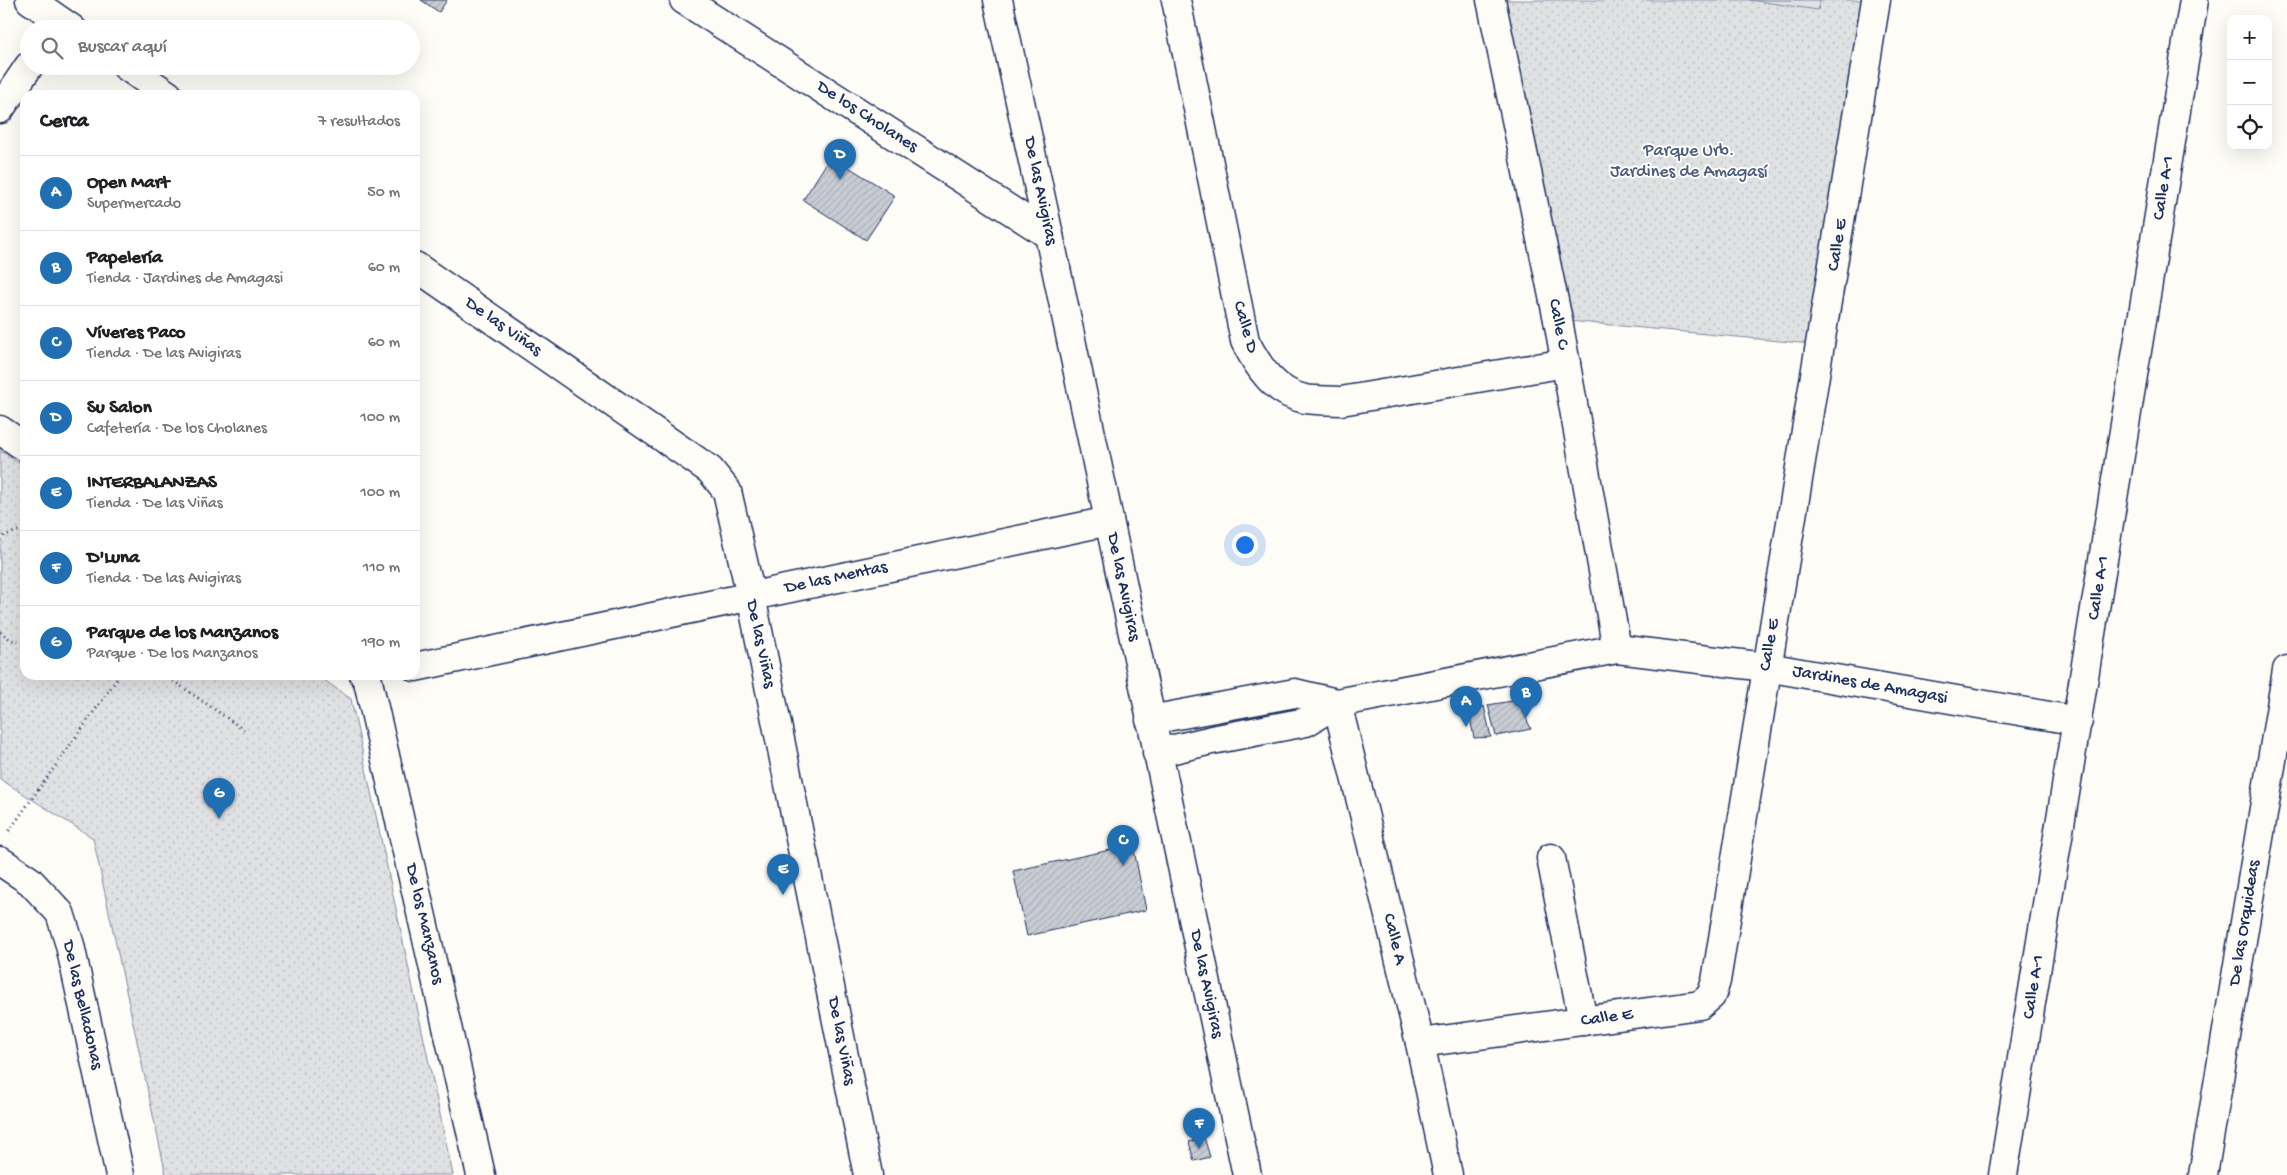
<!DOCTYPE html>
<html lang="es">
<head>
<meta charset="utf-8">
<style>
	body { margin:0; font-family:"Gochi Hand",sans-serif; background:#f6f6f6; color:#202124 }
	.controls { position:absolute; right:15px; top:15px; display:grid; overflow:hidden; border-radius:10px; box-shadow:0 5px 20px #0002 }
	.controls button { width:45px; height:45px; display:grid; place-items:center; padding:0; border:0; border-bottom:1px solid #e0e0e0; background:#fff; color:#202124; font:25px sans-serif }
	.you { position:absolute; left:1244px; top:544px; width:18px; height:18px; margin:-12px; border:4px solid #fff; border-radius:50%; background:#1a73e8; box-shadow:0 0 0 8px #1a73e833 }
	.badge { display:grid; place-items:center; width:32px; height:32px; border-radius:50%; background:#1f6fb2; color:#fff; font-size:16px; font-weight:700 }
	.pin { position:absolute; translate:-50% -41px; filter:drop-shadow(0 1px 2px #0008) }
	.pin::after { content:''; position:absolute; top:26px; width:18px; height:15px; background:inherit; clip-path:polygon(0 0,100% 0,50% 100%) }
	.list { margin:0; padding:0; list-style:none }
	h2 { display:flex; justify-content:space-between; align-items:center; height:65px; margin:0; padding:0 20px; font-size:21px }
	h2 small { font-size:16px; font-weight:400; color:#757577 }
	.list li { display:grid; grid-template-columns:32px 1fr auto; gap:15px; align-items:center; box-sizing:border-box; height:75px; padding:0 20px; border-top:1px solid #e0e0e0 }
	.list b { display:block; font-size:19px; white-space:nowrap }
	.list p { margin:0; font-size:16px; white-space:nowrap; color:#757577 }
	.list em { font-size:16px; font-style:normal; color:#757577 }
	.icon { flex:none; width:28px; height:28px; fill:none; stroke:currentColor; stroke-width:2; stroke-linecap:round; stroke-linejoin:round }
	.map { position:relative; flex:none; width:2287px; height:1175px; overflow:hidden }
	.search { position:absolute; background:#fff; box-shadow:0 5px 20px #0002; left:20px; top:20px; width:400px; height:55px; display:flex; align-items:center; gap:12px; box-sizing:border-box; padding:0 18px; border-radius:28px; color:#757577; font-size:19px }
	.panel { position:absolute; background:#fff; box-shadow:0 5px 20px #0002; left:20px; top:90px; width:400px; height:590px; border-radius:15px }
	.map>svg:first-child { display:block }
	.green { fill:url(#green-dots); stroke:#7e88a0 }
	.pitch { fill:#e0e1e3; stroke:#7e88a0 }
	.building { fill:url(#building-hatch); stroke:#1b2f5e }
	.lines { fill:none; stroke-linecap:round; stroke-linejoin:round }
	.minor-casing { stroke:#1b2f5e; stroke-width:31 }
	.tertiary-casing { stroke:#1b2f5e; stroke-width:31 }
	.path { stroke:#1b2f5e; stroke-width:3; stroke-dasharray:1 4; stroke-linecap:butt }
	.minor { stroke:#fdfcf7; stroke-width:28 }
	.tertiary { stroke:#fdfcf7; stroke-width:28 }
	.labels { text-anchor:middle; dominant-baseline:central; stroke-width:4; stroke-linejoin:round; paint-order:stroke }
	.street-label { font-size:18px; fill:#1b2f5e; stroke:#fdfcf7 }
	.park-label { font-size:18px; fill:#4c5c7f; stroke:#fdfcf7 }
</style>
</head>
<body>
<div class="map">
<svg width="2287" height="1175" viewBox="0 0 2287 1175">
	<defs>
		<pattern id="green-dots" width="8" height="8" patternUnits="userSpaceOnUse" patternTransform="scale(1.25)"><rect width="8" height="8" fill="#e0e1e3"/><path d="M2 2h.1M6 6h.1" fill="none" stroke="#c0c1c5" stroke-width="1.8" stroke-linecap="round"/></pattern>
		<pattern id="building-hatch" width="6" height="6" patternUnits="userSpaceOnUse" patternTransform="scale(1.25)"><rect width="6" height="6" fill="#c9ccd3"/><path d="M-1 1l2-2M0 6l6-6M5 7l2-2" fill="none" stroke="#acb0b8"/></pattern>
	</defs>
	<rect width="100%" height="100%" fill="#fdfcf7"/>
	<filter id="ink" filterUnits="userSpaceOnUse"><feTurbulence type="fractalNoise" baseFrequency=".02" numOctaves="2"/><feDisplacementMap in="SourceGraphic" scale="10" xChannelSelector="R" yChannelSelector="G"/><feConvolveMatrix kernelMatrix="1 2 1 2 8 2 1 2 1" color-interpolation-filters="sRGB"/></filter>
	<g filter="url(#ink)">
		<g class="green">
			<polygon points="1491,0 1876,0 1822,345 1558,320"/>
			<polygon points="0,450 25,468 25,675 317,675 351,699 453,1175 166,1175 93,838 0,779"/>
		</g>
		<polygon class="pitch" points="1750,0 1820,0 1818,10"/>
		<g class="building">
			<polygon points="421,0 447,0 439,12"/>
			<polygon points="831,156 895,196 866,240 803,200"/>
			<polygon points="1518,700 1531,729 1496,736 1488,705"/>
			<polygon points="1484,706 1491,737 1474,738 1469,712"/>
			<polygon points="1133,845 1146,910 1027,936 1013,871"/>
			<polygon points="1204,1137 1210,1157 1194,1161 1189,1142"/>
		</g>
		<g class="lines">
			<defs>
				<g id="minor">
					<polyline points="30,0 72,29"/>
					<polyline points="684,0 1049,235"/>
					<path d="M1176,0L1245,341C1258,367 1275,393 1305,399C1317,401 1330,400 1341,401L1566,363"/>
					<polyline points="1491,0 1558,320 1617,649"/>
					<polyline points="126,66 168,95"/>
					<polyline points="0,109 29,66"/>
					<polyline points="415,266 710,470 727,491 751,596 868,1175"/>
					<polyline points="0,430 25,447"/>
					<polyline points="415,667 1109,521"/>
					<polyline points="364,675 367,677 481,1175"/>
					<polyline points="1337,703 1420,1043 1448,1175"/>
					<polyline points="1150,720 1295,693 1337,703"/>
					<polyline points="1157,753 1212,740 1306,722 1337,703 1617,649 1766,667 2078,721"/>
					<polyline points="1551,858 1583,1021"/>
					<polyline points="0,861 30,881 60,913 70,945 120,1175"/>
					<path d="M1420,1043L1700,1005L1711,996L1716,981C1768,654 1825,327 1876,0"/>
					<polyline points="2003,1175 2194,0"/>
					<polyline points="2203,1175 2287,670"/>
				</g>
				<polyline id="tertiary" points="998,0 1049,235 1247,1175"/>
			</defs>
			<use href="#minor" class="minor-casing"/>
			<use href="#tertiary" class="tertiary-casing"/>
			<g class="path">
				<polyline points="0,540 5,535 25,529"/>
				<polyline points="0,632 11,640 25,642"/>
				<polyline points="165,675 247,732"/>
				<polyline points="9,831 120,675"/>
			</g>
			<use href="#minor" class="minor"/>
			<use href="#tertiary" class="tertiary"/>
		</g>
	</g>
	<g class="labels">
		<g class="street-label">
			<text transform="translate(867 117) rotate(33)">De los Cholanes</text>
			<text transform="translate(2164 188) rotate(-81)">Calle A-1</text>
			<text transform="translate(1040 191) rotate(78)">De las Avigiras</text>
			<text transform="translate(1838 245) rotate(-81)">Calle E</text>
			<text transform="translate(1558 324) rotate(79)">Calle C</text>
			<text transform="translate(503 327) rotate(35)">De las Viñas</text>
			<text transform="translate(1245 327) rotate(74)">Calle D</text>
			<text transform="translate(836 578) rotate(-12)">De las Mentas</text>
			<text transform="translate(1123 587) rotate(78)">De las Avigiras</text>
			<text transform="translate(2099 588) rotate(-81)">Calle A-1</text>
			<text transform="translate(760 644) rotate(78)">De las Viñas</text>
			<text transform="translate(1770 645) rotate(-80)">Calle E</text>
			<text transform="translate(1870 685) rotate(10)">Jardines de Amagasi</text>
			<text transform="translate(2245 923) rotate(-81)">De las Orquideas</text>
			<text transform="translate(424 924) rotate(77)">De los Manzanos</text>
			<text transform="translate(1394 939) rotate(76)">Calle A</text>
			<text transform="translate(1206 984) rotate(78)">De las Avigiras</text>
			<text transform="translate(2034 987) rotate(-81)">Calle A-1</text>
			<text transform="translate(82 1005) rotate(77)">De las Belladonas</text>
			<text transform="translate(1607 1018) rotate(-8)">Calle E</text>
			<text transform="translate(841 1041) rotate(79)">De las Viñas</text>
		</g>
		<g class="park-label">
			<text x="1689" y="151">Parque Urb.<tspan x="1689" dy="21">Jardines de Amagasí</tspan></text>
		</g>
	</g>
</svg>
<div class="controls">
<button>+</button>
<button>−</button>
<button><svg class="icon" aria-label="locate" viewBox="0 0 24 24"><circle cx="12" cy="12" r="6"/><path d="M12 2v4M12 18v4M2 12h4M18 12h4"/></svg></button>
</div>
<div class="you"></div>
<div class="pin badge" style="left:1466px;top:727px">A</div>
<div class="pin badge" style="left:1526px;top:718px">B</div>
<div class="pin badge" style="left:1123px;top:866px">C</div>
<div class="pin badge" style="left:840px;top:180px">D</div>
<div class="pin badge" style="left:783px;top:895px">E</div>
<div class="pin badge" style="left:1199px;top:1149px">F</div>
<div class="pin badge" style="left:219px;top:819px">G</div>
<div class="search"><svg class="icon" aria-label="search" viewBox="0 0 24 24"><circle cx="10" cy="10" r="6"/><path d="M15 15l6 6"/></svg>Buscar aquí</div>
<section class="panel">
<h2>Cerca<small>7 resultados</small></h2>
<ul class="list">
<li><span class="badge">A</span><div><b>Open Mart</b><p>Supermercado</p></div><em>50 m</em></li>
<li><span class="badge">B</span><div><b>Papelería</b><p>Tienda · Jardines de Amagasi</p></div><em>60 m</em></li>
<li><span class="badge">C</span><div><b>Víveres Paco</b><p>Tienda · De las Avigiras</p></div><em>60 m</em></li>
<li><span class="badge">D</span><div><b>Su Salon</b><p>Cafetería · De los Cholanes</p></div><em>100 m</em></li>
<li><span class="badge">E</span><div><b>INTERBALANZAS</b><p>Tienda · De las Viñas</p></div><em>100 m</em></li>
<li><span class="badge">F</span><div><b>D'Luna</b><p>Tienda · De las Avigiras</p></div><em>110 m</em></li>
<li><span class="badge">G</span><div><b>Parque de los Manzanos</b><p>Parque · De los Manzanos</p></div><em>190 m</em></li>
</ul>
</section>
</div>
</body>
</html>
